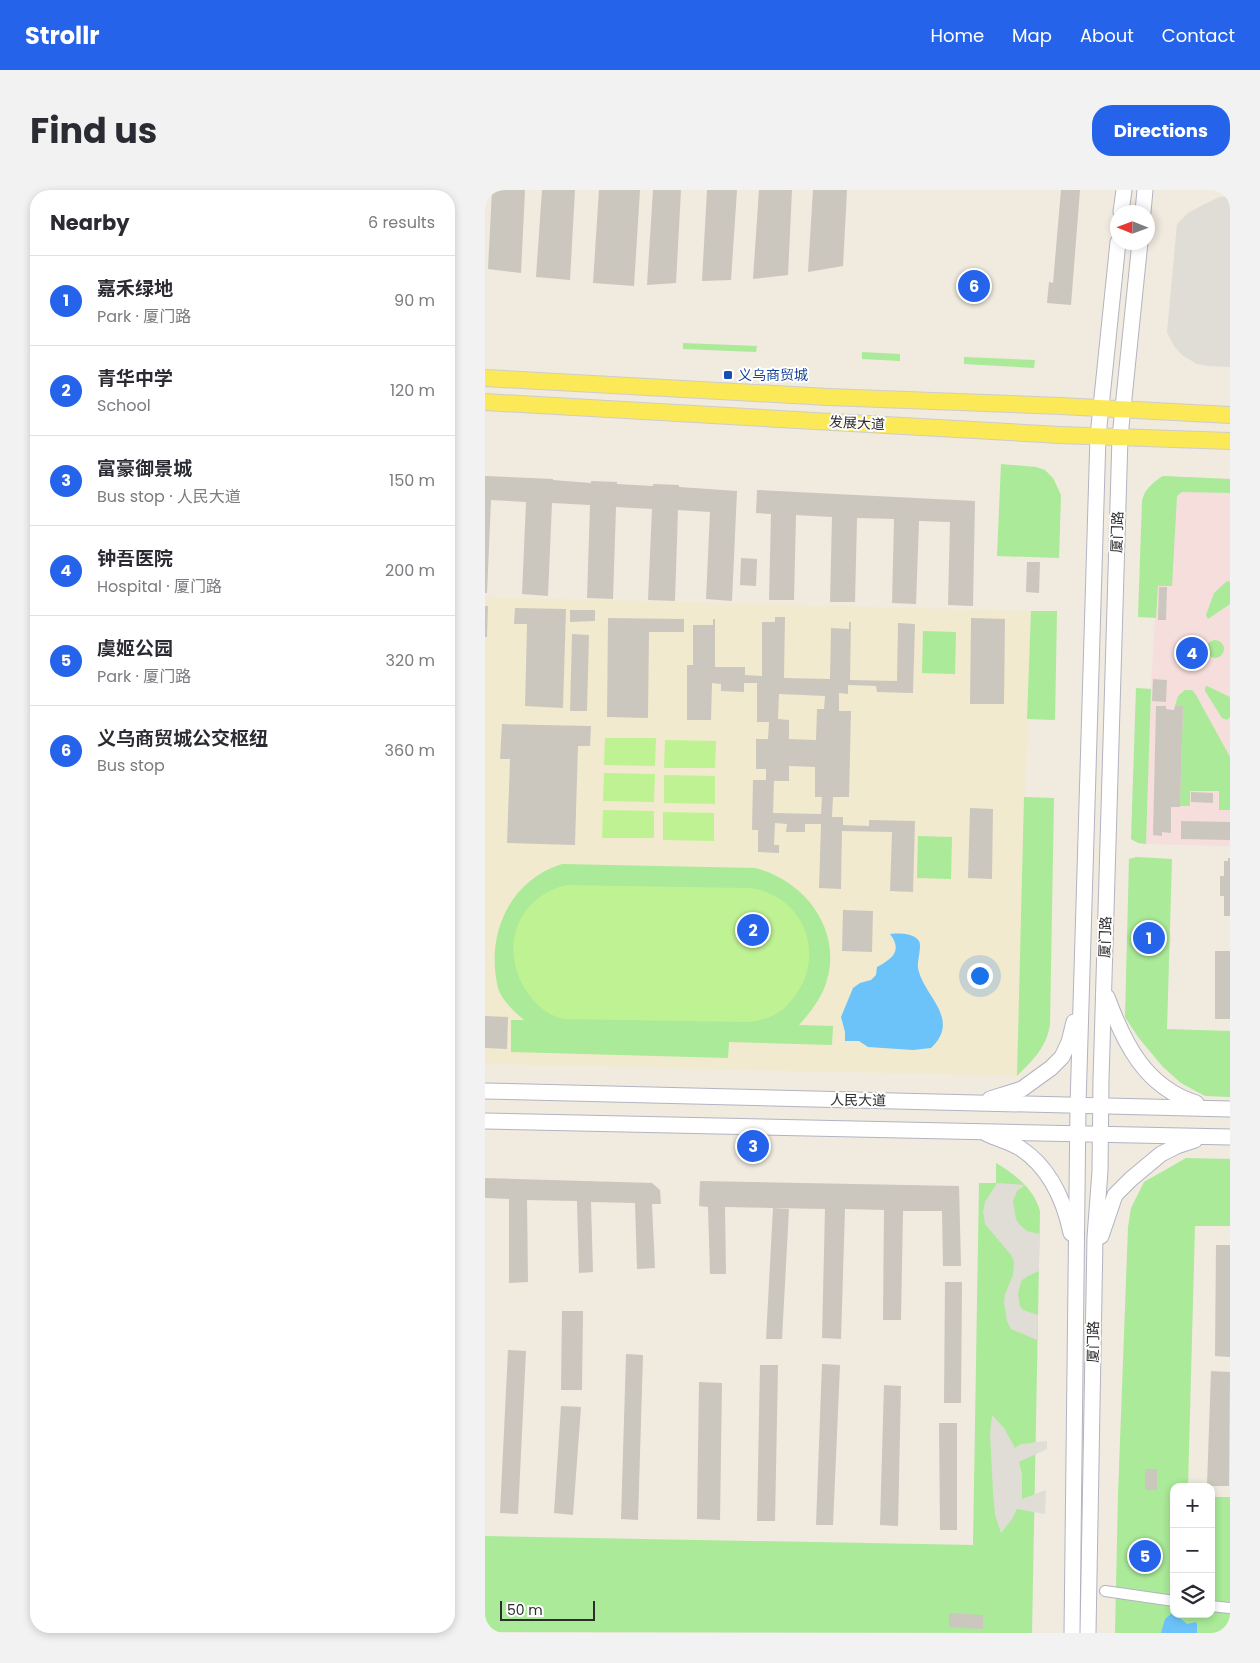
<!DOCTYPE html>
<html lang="en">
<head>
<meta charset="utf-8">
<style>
	body { margin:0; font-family:Poppins,"Noto Sans SC",sans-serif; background:#f2f2f3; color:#2b2b33 }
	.controls { position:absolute; right:15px; bottom:15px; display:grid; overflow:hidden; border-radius:10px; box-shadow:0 2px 8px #0003 }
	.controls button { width:45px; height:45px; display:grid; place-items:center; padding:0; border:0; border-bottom:1px solid #e1e1e2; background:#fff; color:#2b2b33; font:25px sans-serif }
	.compass { position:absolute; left:625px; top:15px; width:45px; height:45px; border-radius:50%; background:#fff; box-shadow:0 2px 8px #0003; rotate:271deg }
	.scale { position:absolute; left:15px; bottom:12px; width:95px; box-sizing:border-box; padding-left:5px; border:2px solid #2d2d2d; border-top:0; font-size:14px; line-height:18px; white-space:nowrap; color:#2d2d2d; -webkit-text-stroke:4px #fff; paint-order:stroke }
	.you { position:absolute; left:494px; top:785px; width:18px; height:18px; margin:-12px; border:4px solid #fff; border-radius:50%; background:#1a73e8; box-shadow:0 0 0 8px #1a73e833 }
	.badge { display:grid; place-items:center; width:32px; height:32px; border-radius:50%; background:#2563eb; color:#fff; font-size:16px; font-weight:700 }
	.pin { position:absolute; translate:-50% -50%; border:2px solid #fff; box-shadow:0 1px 5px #0006 }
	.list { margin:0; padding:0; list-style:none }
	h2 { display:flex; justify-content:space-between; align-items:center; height:65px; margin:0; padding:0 20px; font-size:21px }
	h2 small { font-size:16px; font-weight:400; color:#7c7c81 }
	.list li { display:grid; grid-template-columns:32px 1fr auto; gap:15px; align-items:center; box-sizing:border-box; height:90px; padding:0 20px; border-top:1px solid #e1e1e2 }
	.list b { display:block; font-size:19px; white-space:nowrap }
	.list p { margin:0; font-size:16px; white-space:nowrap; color:#7c7c81 }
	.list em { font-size:16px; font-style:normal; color:#7c7c81 }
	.icon { flex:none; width:28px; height:28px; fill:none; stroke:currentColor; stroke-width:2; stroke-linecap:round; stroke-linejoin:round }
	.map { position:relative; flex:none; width:745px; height:1443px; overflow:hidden; border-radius:20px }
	header { display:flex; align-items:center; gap:30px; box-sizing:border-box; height:70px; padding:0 25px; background:#2563eb; color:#fff }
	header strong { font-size:24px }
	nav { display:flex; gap:28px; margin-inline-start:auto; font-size:18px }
	.intro { display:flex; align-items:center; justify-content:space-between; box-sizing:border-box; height:120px; padding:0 30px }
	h1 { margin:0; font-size:35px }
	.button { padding:12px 22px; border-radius:20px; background:#2563eb; color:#fff; font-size:18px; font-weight:700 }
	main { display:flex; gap:30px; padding:0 30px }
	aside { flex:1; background:#fff; border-radius:20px; box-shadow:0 2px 8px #0003 }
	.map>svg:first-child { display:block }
	.education { fill:#f2eace }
	.medical { fill:#f6dedc }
	.green { fill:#aaea98 }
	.pitch { fill:#bff293 }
	.plaza { fill:#dfddd6 }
	.water { fill:#6bc3f9 }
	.building { fill:#cbc7be; fill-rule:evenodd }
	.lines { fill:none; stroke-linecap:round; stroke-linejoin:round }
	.street-casing { stroke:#b3b3c2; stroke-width:12 }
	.secondary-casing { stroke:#b3b3c2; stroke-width:17 }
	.primary-casing { stroke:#cdcdcd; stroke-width:18 }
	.street { stroke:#fff; stroke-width:10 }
	.secondary { stroke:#fff; stroke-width:15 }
	.primary { stroke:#fce957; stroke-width:16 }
	.transit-dot { fill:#1a4fb4; stroke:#fff; stroke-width:2 }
	.labels { text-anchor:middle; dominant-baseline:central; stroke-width:4; stroke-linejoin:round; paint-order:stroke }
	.transit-label { font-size:14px; fill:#164399; stroke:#fff; text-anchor:start }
	.street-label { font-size:14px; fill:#2d2d2d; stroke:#fff }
</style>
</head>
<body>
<header>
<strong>Strollr</strong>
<nav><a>Home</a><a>Map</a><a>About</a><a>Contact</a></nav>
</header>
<div class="intro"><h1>Find us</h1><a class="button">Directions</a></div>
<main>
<aside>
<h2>Nearby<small>6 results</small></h2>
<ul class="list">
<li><span class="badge">1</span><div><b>嘉禾绿地</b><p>Park · 厦门路</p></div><em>90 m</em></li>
<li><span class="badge">2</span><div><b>青华中学</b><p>School</p></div><em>120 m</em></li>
<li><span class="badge">3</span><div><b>富豪御景城</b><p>Bus stop · 人民大道</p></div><em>150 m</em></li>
<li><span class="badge">4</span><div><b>钟吾医院</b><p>Hospital · 厦门路</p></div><em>200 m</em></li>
<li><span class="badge">5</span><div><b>虞姬公园</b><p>Park · 厦门路</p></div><em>320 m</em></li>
<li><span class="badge">6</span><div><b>义乌商贸城公交枢纽</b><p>Bus stop</p></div><em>360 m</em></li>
</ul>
</aside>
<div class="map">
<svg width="745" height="1443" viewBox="0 0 745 1443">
	<rect width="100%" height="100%" fill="#f0eadf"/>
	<polygon class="education" points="0,407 546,421 532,886 0,874"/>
	<polygon class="medical" points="678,286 745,289 745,656 661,654 666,499"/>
	<g class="green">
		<polygon points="198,153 272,156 271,162 198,159"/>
		<polygon points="377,162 415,164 415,171 377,169"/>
		<polygon points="479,167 550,170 549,178 479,174"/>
		<polygon points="516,274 551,277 560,280 568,288 576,305 574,368 512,366"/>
		<path d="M678,286L745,289V303L697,302L692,306L687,396H673L671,428L653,427L657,311C659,300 668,292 678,286Z"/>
		<polygon points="742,391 745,392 745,414 723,429 721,425 729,403"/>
		<polygon points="546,421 572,421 570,530 542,529"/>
		<polygon points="438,441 471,442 470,484 437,483"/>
		<circle cx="730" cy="459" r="9"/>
		<polygon points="722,496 745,507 745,527 742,530 737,528 720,501 720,497"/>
		<polygon points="651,498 666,499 661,654 653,653 646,649"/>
		<polygon points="700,500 707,500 711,505 745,567 745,620 734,620 734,601 705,601 705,616 695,616 698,516 690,516 693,506"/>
		<path d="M539,607L569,608L565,834C562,857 548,870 532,886Z"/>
		<polygon points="433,646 467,647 466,689 432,688"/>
		<polygon points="651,667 687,669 682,839 745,841 745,907 720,906 696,893 678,877 653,847 640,827 644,669"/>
		<path d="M77,674L270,678C319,690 357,739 342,790C338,806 325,823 314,835L348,836L347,855L244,852L243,868L26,862V830H39C29,821 17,811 13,798C0,744 25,690 77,674Z"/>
		<polygon points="701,968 745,969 745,1036 710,1036 703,1297 689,1297 689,1424 726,1424 726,1307 745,1307 745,1443 630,1443 633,1305 643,1037 646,1018 659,992"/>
		<path d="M511,973C531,985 549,999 555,1021L547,1443L0,1442V1346L488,1355L494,993H511Z"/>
	</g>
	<g class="pitch">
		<polygon points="120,548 171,548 170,576 119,575"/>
		<polygon points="180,550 231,551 230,578 179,578"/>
		<polygon points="119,583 170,584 169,612 118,611"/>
		<polygon points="179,585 230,586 230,614 179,613"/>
		<polygon points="118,620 169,621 169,648 117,648"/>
		<polygon points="178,622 229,623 229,651 178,650"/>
		<path d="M81,695L266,698C314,705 339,756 315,798C309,808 302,818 291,824C282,829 272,831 262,832L78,829C60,824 50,814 40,799C14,756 33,707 81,695Z"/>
	</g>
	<g class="plaza">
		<polygon points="745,6 745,177 723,176 712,174 697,165 689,156 682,142 692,34 703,23 720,14 735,7"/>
		<polygon points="512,993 540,995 532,1001 528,1011 531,1029 534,1034 542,1041 554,1044 554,1081 543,1086 536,1091 533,1104 535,1116 538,1120 553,1125 552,1150 526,1139 522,1131 519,1112 520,1104 528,1085 529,1072 526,1065 500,1034 498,1022 500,1012"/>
		<polygon points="507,1225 519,1238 530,1258 536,1254 562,1251 562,1259 534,1272 537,1284 537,1309 561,1300 560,1324 532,1319 527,1329 516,1343 510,1325 508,1302 505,1244"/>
	</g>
	<g class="water">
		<path d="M405,744C413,743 429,743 434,751C437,756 432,771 433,778C438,806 477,828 446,858L428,860L383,857L374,851H360V842L356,827L368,798L375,793L386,790L391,785L392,777C407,769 418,761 405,744Z"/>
		<polygon points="686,1424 690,1424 702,1434 711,1432 712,1434 712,1443 676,1443 680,1429"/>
	</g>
	<g class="building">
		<polygon points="7,0 40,0 36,83 3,79"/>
		<polygon points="57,0 90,0 85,90 51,87"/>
		<polygon points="114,0 155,0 149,96 108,93"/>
		<polygon points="168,0 196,0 191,93 162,95"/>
		<polygon points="222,0 252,0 246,90 217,91"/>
		<polygon points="274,0 307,0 303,85 268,89"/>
		<polygon points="328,0 362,0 358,76 323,82"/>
		<polygon points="576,0 595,0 586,115 562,113 564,92 568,93"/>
		<polygon points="0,286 68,289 68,290 106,293 106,291 132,292 132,294 168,296 168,294 194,295 194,297 252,301 247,411 221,409 225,322 193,320 190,411 163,410 167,319 131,317 128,409 102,408 105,315 67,313 63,406 37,404 41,312 6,310 2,403 0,403"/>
		<polygon points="272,300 490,311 488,416 463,415 465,332 434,331 431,414 407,413 409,329 372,328 370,412 345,412 347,327 311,325 309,410 284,410 286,324 271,323"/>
		<polygon points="256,368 272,369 271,396 255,395"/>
		<polygon points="542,372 555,372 554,403 541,402"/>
		<polygon points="674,397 682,397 681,430 673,430"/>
		<polygon points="0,416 3,416 2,447 0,447"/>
		<polygon points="30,418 81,419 78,518 40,516 42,434 29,434"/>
		<polygon points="85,420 110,420 110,431 85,432"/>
		<path d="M290,427H300L299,488L345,489L346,438L364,439V432H366L365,490L412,491L413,433L430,434L428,503L392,502L391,496L363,495V504L354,503V521H366L364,607H348L347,627H358V635L384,636V630L430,631L428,702L405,701L407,642L357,641L356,699L334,698L336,634H320V642H301L302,634L290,633L289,655H294V663L273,662V640H267L268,590H281V579H271V549H283L284,532H272V493H259V502L236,501V494L227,493L226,530H202V475H208V435H228V429H230V477H260V485L277,486V432H290ZM294,504L340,506L339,519H332L331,550L304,549V530L293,529ZM304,576L330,577V607H337L336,624L288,623L289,591H304Z"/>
		<polygon points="123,428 199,429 199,442 164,442 163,528 122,527"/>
		<polygon points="486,428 520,429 519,514 485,514"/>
		<polygon points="87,444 104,445 102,521 85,521"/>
		<polygon points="668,489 682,490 681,512 667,511"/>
		<polygon points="671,516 681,516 681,519 689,520 690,516 698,516 695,617 686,617 686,643 677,642 677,646 668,645"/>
		<polygon points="17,534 106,536 105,556 93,556 90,655 22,653 25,569 15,569"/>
		<polygon points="706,602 728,603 728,613 706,612"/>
		<polygon points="485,618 508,619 507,689 483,688"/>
		<polygon points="696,631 745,632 745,650 696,649"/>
		<polygon points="743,668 745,668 745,726 739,726 739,706 735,706 735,686 739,686 739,671 743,671"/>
		<polygon points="358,720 388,721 387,762 357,761"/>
		<rect x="730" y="761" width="15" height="68"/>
		<polygon points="0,826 23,827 22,859 0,858"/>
		<polygon points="0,988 167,993 175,1000 176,1014 167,1014 170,1078 152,1079 150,1013 106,1012 108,1082 94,1083 92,1011 42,1010 43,1092 24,1093 24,1009 0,1008"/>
		<polygon points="215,991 474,996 476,1076 458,1076 457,1021 418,1021 416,1130 398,1130 399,1020 360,1019 356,1149 337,1148 340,1019 240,1017 241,1084 225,1084 223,1017 214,1016"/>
		<polygon points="288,1018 304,1019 297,1149 281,1149"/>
		<polygon points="731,1055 745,1055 745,1167 730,1166"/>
		<polygon points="460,1092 477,1092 476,1213 459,1213"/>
		<polygon points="77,1121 98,1121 97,1200 76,1200"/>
		<polygon points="23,1160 41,1161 33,1324 15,1323"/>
		<polygon points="141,1164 158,1165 153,1330 136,1329"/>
		<polygon points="337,1174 355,1175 348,1335 331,1335"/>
		<polygon points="275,1175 293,1175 290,1331 272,1331"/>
		<polygon points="726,1181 745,1182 744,1296 722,1296"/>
		<polygon points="214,1192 237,1193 235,1330 212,1329"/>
		<polygon points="399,1195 416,1196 413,1336 395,1335"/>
		<polygon points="76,1216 96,1217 88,1325 69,1323"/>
		<polygon points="454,1233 472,1233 472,1340 455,1340"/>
		<rect x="660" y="1279" width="12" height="21"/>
		<polygon points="464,1423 498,1425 498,1439 464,1437"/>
	</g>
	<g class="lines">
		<defs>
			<g id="street">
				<polyline points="620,1401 689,1411"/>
				<polyline points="726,1416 745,1418"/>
			</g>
			<g id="secondary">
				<polyline points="636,22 639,0"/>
				<polyline points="658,22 660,0"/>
				<path d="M622,807C639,853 660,897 711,913"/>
				<polyline points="0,901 745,919"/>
				<polyline points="505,909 537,899 566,878 577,867 584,852 589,832"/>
				<polyline points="0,931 745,947"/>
				<path d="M502,944C513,949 525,952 535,958C564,977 579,1010 586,1043"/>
				<polyline points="616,1046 630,1005 646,989 676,964 692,956 710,950"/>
				<polyline points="587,1443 593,915 613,246 633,52"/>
				<polyline points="603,1443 610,1047 615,981 616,890 635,247 655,52"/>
			</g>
			<g id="primary">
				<polyline points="0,188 343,207 576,216 745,225"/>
				<polyline points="0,212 575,245 745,251"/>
			</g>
		</defs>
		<use href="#street" class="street-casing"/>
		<use href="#secondary" class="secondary-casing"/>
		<use href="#primary" class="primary-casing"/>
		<use href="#street" class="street"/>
		<use href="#secondary" class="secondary"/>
		<use href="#primary" class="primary"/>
	</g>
	<rect class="transit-dot" x="238" y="180" width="10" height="10" rx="2.5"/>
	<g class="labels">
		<g class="transit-label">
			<text x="253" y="185">义乌商贸城</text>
		</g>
		<g class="street-label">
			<text transform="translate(372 233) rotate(3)">发展大道</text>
			<text transform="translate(632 342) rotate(-88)">厦门路</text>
			<text transform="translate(620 747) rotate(-88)">厦门路</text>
			<text transform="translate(373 910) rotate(1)">人民大道</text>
			<text transform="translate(608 1152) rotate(-89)">厦门路</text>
		</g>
	</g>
</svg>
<div class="controls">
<button>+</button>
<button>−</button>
<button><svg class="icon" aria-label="layers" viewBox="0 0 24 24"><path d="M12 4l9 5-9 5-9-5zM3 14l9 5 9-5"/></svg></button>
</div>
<svg class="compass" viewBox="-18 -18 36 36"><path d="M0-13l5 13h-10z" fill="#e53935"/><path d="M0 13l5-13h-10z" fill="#7c7c81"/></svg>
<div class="scale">50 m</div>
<div class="you"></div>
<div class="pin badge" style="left:664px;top:748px">1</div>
<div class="pin badge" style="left:268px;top:740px">2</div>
<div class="pin badge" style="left:268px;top:956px">3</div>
<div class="pin badge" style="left:707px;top:463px">4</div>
<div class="pin badge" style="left:660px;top:1366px">5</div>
<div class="pin badge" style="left:489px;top:96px">6</div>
</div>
</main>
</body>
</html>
